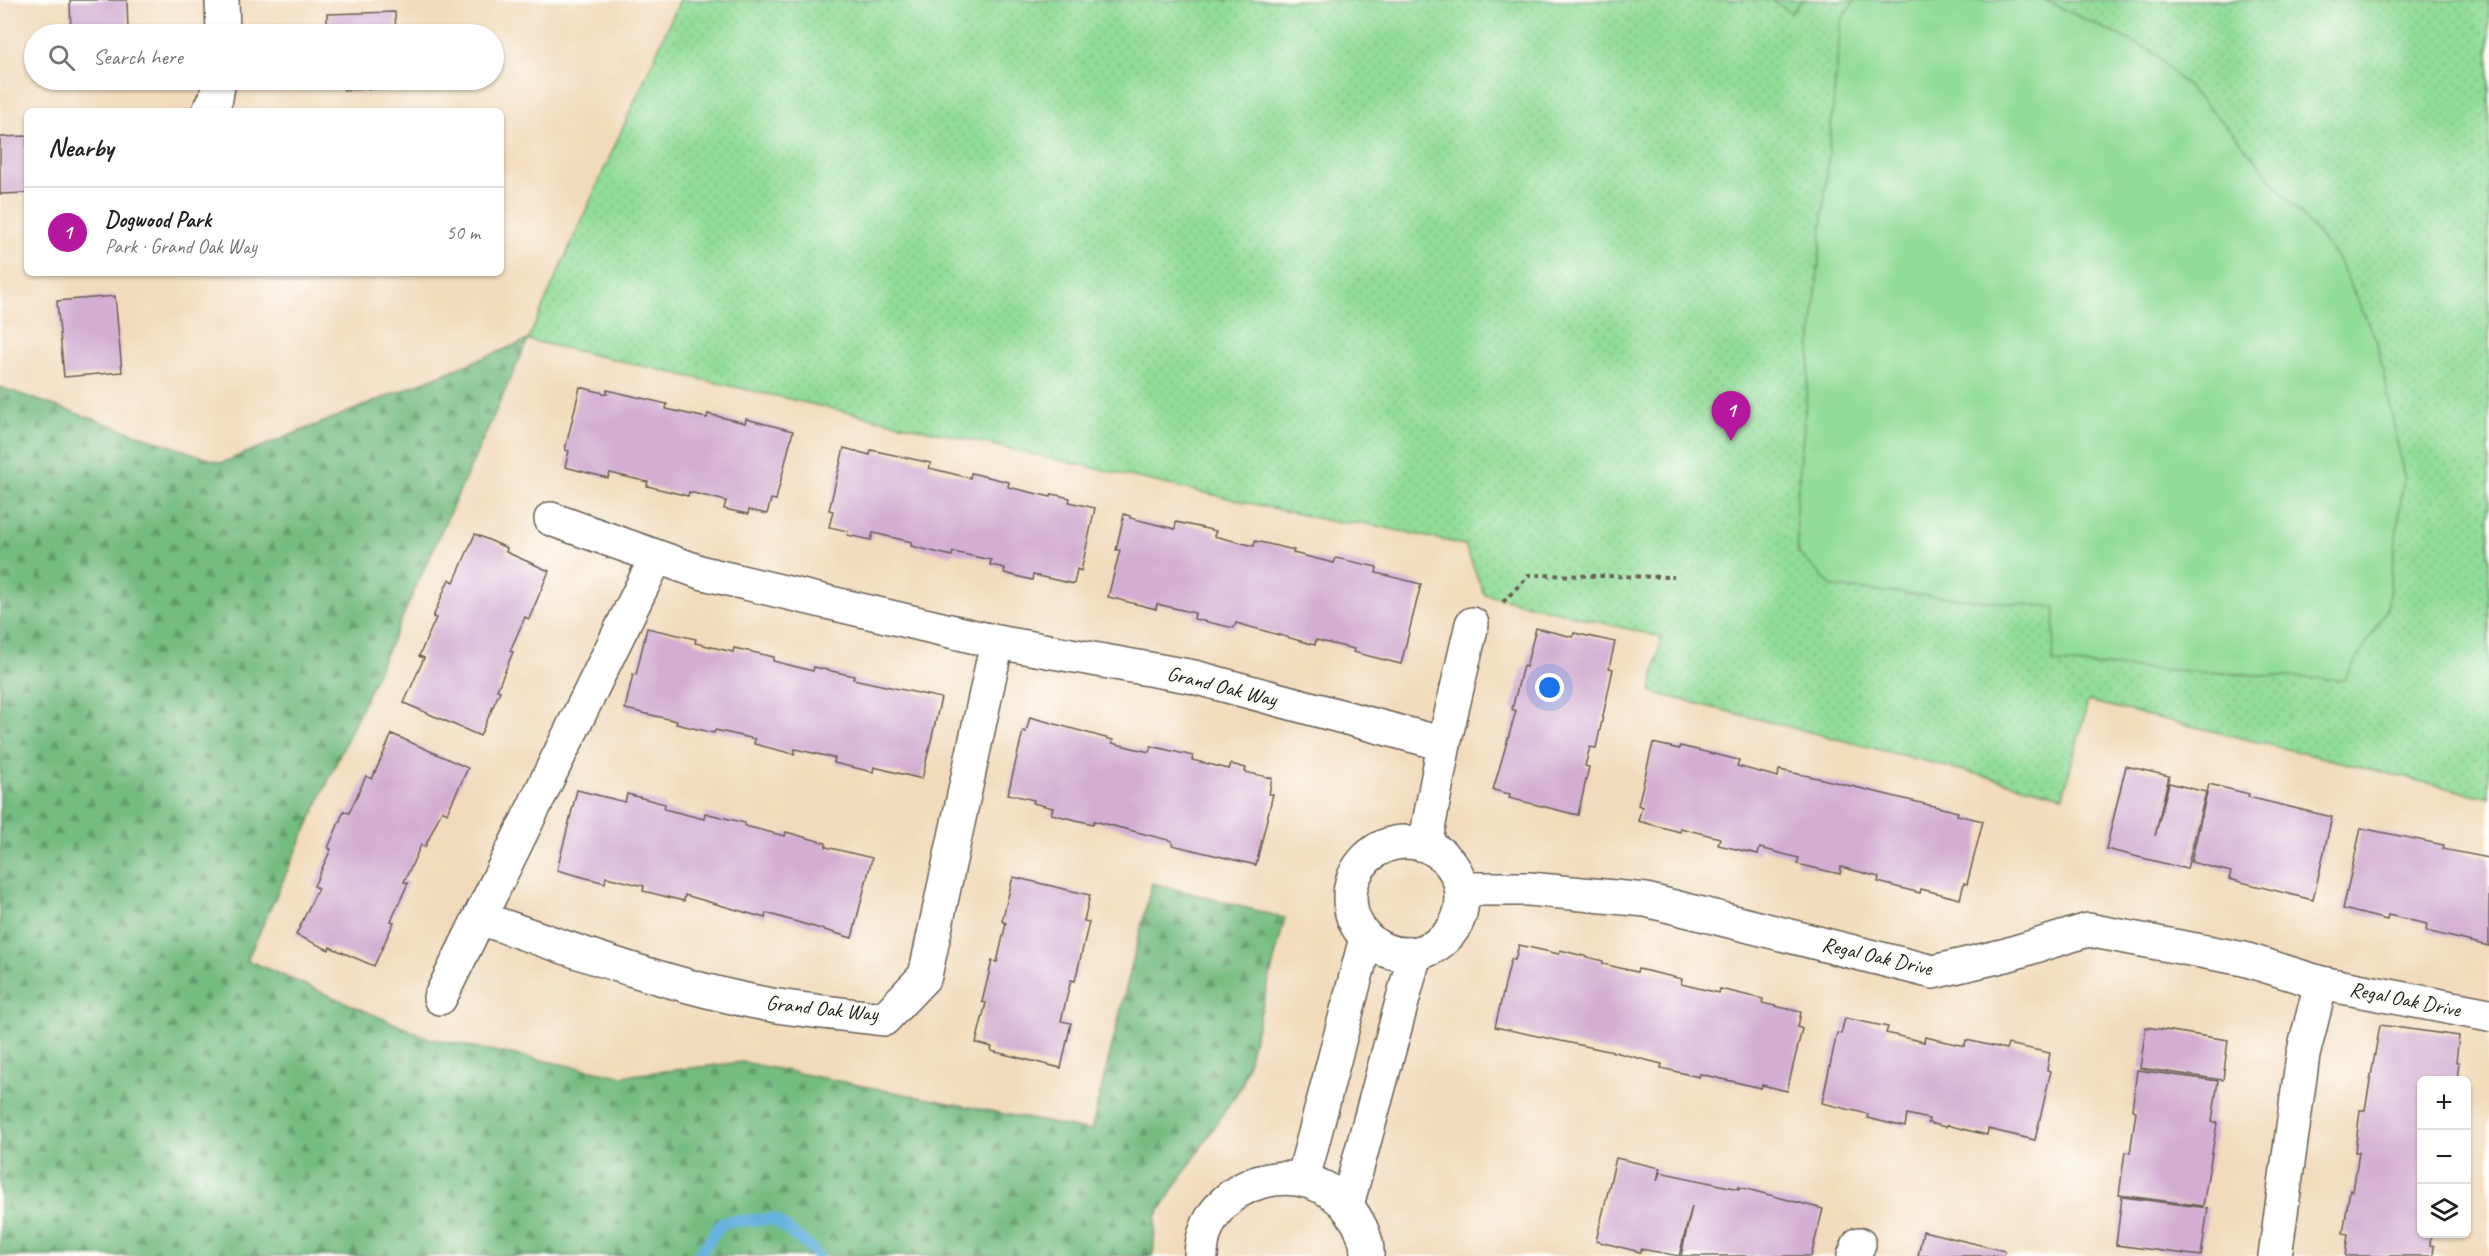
<!DOCTYPE html>
<html lang="en">
<head>
<meta charset="utf-8">
<style>
	body { margin:0; font-family:Caveat,sans-serif; background:#f2f2f2; color:#202124 }
	.controls { position:absolute; right:18px; bottom:18px; display:grid; overflow:hidden; border-radius:9px; box-shadow:0 2px 4px #0004 }
	.controls button { width:54px; height:54px; display:grid; place-items:center; padding:0; border:0; border-bottom:2px solid #e0e0e0; background:#fff; color:#202124; font:30px sans-serif }
	.you { position:absolute; left:1550px; top:688px; width:21px; height:21px; margin:-15px; border:4px solid #fff; border-radius:50%; background:#1a73e8; box-shadow:0 0 0 9px #1a73e833 }
	.badge { display:grid; place-items:center; width:39px; height:39px; border-radius:50%; background:#b5179e; color:#fff; font-size:20px; font-weight:700 }
	.pin { position:absolute; translate:-50% -50px; filter:drop-shadow(0 2px 3px #0008) }
	.pin::after { content:''; position:absolute; top:32px; width:21px; height:18px; background:inherit; clip-path:polygon(0 0,100% 0,50% 100%) }
	.list { margin:0; padding:0; list-style:none }
	h2 { display:flex; justify-content:space-between; align-items:center; height:78px; margin:0; padding:0 24px; font-size:26px }
	h2 small { font-size:20px; font-weight:400; color:#757577 }
	.list li { display:grid; grid-template-columns:39px 1fr auto; gap:18px; align-items:center; box-sizing:border-box; height:90px; padding:0 24px; border-top:2px solid #e0e0e0 }
	.list b { display:block; font-size:22px; white-space:nowrap }
	.list p { margin:0; font-size:20px; white-space:nowrap; color:#757577 }
	.list em { font-size:20px; font-style:normal; color:#757577 }
	.icon { flex:none; width:33px; height:33px; fill:none; stroke:currentColor; stroke-width:2; stroke-linecap:round; stroke-linejoin:round }
	.map { position:relative; flex:none; width:2489px; height:1256px; overflow:hidden }
	.search { position:absolute; background:#fff; box-shadow:0 2px 4px #0004; left:24px; top:24px; width:480px; height:66px; display:flex; align-items:center; gap:15px; box-sizing:border-box; padding:0 21px; border-radius:33px; color:#757577; font-size:22px }
	.panel { position:absolute; background:#fff; box-shadow:0 2px 4px #0004; left:24px; top:108px; width:480px; height:168px; border-radius:9px }
	.map>svg:first-child { display:block }
	.forest { fill:url(#forest-firs); stroke:#486c4e; stroke-width:1.5 }
	.park { fill:url(#park-dots); stroke:#567c5a; stroke-width:1.5 }
	.pitch { fill:#91dc99; stroke:#567c5a; stroke-width:1.5 }
	.lines { fill:none; stroke-linecap:round; stroke-linejoin:round }
	.stream { stroke:#66b3df; stroke-width:12 }
	.building { fill:#d3add2 }
	.street-casing { stroke:#675f54; stroke-width:36 }
	.path { stroke:#675f54; stroke-width:4; stroke-dasharray:4.5 4.5; stroke-linecap:butt }
	.street { stroke:#fff; stroke-width:33 }
	.labels { text-anchor:middle; dominant-baseline:central; stroke-width:5; stroke-linejoin:round; paint-order:stroke }
	.street-label { font-size:21px; fill:#1c1c1c; stroke:#fdfcf7 }
</style>
</head>
<body>
<div class="map">
<svg width="2489" height="1256" viewBox="0 0 2489 1256">
	<defs>
		<pattern id="forest-firs" width="22" height="20" patternUnits="userSpaceOnUse" patternTransform="scale(1.5)"><rect width="22" height="20" fill="#74bc81"/><path d="M5 1l3.5 6h-7zM16 11l3.5 6h-7z" fill="#5e9869"/></pattern>
		<pattern id="park-dots" width="8" height="8" patternUnits="userSpaceOnUse" patternTransform="scale(1.5)"><rect width="8" height="8" fill="#91dc99"/><path d="M2 2h.1M6 6h.1" fill="none" stroke="#7cbc83" stroke-width="1.8" stroke-linecap="round"/></pattern>
	</defs>
	<rect width="100%" height="100%" fill="#fdfcf7"/>
	<filter id="ink" filterUnits="userSpaceOnUse"><feTurbulence type="fractalNoise" baseFrequency=".0167" numOctaves="2"/><feDisplacementMap in="SourceGraphic" scale="12" xChannelSelector="R" yChannelSelector="G"/><feConvolveMatrix kernelMatrix="1 2 1 2 8 2 1 2 1" color-interpolation-filters="sRGB"/></filter>
	<filter id="wash" filterUnits="userSpaceOnUse"><feTurbulence type="fractalNoise" baseFrequency=".008" numOctaves="4" result="noise"/><feDisplacementMap in="SourceGraphic" scale="24" xChannelSelector="R" yChannelSelector="G"/><feGaussianBlur stdDeviation="1.35" result="paint"/><feColorMatrix in="noise" values="0 0 0 0 0 0 0 0 0 0 0 0 0 0 0 0 0 1.4 0 .05"/><feComposite in="paint" operator="in"/></filter>
	<g filter="url(#wash)">
		<rect width="100%" height="100%" fill="#f2dbbc"/>
		<polygon class="forest" points="528,340 247,960 428,1038 622,1076 743,1062 1091,1131 1152,883 1285,918 1242,1085 1156,1216 1153,1256 0,1256 0,387 221,463"/>
		<polygon class="park" points="680,0 2489,0 2489,798 2088,701 2063,796 1651,692 1661,637 1484,594 1465,545 1363,523 1338,523 528,340"/>
		<g class="pitch">
			<polygon points="1773,0 1802,0 1791,13"/>
			<polygon points="1855,0 2044,0 2150,50 2227,126 2338,259 2377,342 2404,476 2387,609 2344,680 2053,663 2055,607 1833,587 1798,553 1796,510 1841,20"/>
		</g>
		<g class="lines">
			<polyline class="stream" points="698,1256 723,1222 774,1219 811,1248 817,1256"/>
		</g>
		<g id="blocks">
			<g class="building">
				<polygon points="70,0 127,0 128,34 71,34"/>
				<polygon points="395,12 396,34 327,34 327,14"/>
				<polygon points="343,80 416,80 416,87 344,90"/>
				<polygon points="27,136 27,193 0,194 0,137"/>
				<polygon points="115,296 122,372 64,377 57,301"/>
				<polygon points="580,387 607,394 607,390 667,404 666,409 707,418 708,414 745,423 746,419 793,431 776,500 771,499 767,514 749,510 748,514 724,509 726,501 689,492 688,496 647,486 648,482 610,473 608,478 565,467 569,451 565,450"/>
				<polygon points="844,448 870,455 871,450 931,463 929,468 970,478 971,473 1009,482 1008,487 1051,497 1052,494 1070,498 1069,502 1095,508 1081,571 1077,569 1074,584 1033,575 1032,580 1004,573 1005,568 990,565 991,560 953,552 952,556 911,546 912,542 873,533 871,540 847,535 848,531 829,527 833,511 829,510"/>
				<polygon points="1124,514 1130,516 1130,518 1175,529 1176,522 1216,531 1214,536 1254,546 1255,541 1294,550 1293,553 1334,563 1336,558 1377,567 1376,573 1421,584 1401,664 1353,652 1354,649 1316,640 1315,645 1236,623 1234,628 1194,619 1195,613 1157,604 1156,609 1108,597 1120,550 1116,550"/>
				<polygon points="475,534 507,548 506,552 549,571 529,619 525,617 510,651 513,652 497,690 500,691 480,736 404,703 424,658 419,656 436,618 433,617 449,579 454,582"/>
				<polygon points="647,628 696,639 695,643 733,652 734,648 774,657 773,661 813,671 814,667 854,676 853,679 941,698 922,779 874,767 873,772 834,763 835,758 795,749 794,754 754,744 755,739 715,730 714,733 676,724 677,721 625,709 633,674 636,675"/>
				<polygon points="1536,628 1573,637 1574,633 1615,642 1609,668 1613,669 1600,730 1596,748 1590,747 1585,766 1589,767 1578,815 1509,798 1510,794 1493,790 1516,711 1512,709 1523,666 1526,667"/>
				<polygon points="1030,717 1113,740 1112,743 1149,752 1151,746 1193,756 1192,760 1229,769 1231,764 1246,768 1245,772 1272,778 1269,794 1273,794 1256,865 1172,845 1172,841 1094,821 1093,824 1051,814 1053,808 1033,803 1034,800 1008,794 1023,731 1026,732"/>
				<polygon points="392,734 468,768 447,813 442,810 425,847 421,845 404,882 408,883 391,921 394,922 374,966 330,947 329,950 296,935 318,888 314,886 331,849 328,848 344,811 349,813 366,776 372,779"/>
				<polygon points="1653,743 1679,749 1680,746 1739,760 1737,766 1778,777 1779,770 1818,778 1958,812 1957,815 1983,821 1967,884 1964,883 1960,899 1921,889 1920,893 1878,882 1879,877 1841,867 1840,874 1797,864 1799,858 1760,848 1758,854 1718,845 1720,838 1680,828 1680,832 1638,821 1642,807 1638,805"/>
				<polygon points="2126,766 2169,776 2155,836 2169,783 2206,792 2187,869 2106,849"/>
				<polygon points="2209,784 2249,794 2248,797 2332,817 2313,900 2229,879 2231,872 2191,862"/>
				<polygon points="577,790 625,802 627,794 665,804 664,809 704,819 705,813 745,823 745,826 785,836 786,832 826,843 826,847 872,858 852,938 766,913 765,918 685,895 684,901 643,891 644,886 606,877 605,883 557,870"/>
				<polygon points="2361,828 2444,845 2443,849 2489,858 2489,946 2426,931 2427,924 2388,915 2387,920 2343,909"/>
				<polygon points="1013,877 1090,895 1084,921 1089,922 1075,981 1071,980 1061,1021 1071,1023 1061,1068 991,1051 992,1047 976,1043 986,1003 982,1002 992,961 997,962 1006,923 1002,921"/>
				<polygon points="1519,945 1559,954 1560,950 1603,961 1603,964 1637,972 1638,969 1682,979 1681,984 1719,993 1720,989 1763,999 1762,1003 1801,1012 1798,1027 1802,1029 1787,1091 1762,1085 1761,1088 1700,1074 1699,1077 1661,1068 1662,1064 1618,1053 1495,1027 1511,959 1515,960"/>
				<polygon points="1845,1018 1888,1027 1886,1033 1924,1042 1925,1037 1965,1046 1966,1040 2006,1049 2008,1044 2050,1053 2047,1070 2051,1071 2035,1140 1988,1129 1987,1135 1947,1125 1946,1127 1928,1123 1929,1119 1907,1114 1905,1127 1867,1118 1868,1114 1822,1103 1837,1033 1841,1034"/>
				<polygon points="2380,1025 2459,1036 2456,1062 2459,1062 2457,1080 2422,1080 2422,1234 2431,1234 2430,1245 2434,1246 2433,1256 2345,1256 2348,1234 2343,1233 2350,1190 2353,1191 2359,1152 2355,1152 2360,1110 2365,1110"/>
				<polygon points="2146,1027 2228,1040 2223,1080 2140,1068"/>
				<polygon points="2137,1070 2218,1081 2212,1122 2217,1123 2203,1206 2119,1195 2125,1152 2130,1153 2136,1111 2132,1110"/>
				<polygon points="1616,1158 1660,1168 1657,1181 1660,1172 1739,1189 1739,1187 1823,1209 1811,1256 1681,1256 1692,1206 1679,1256 1641,1249 1640,1252 1596,1241"/>
				<polygon points="2122,1197 2208,1208 2201,1256 2116,1245"/>
				<polygon points="1923,1231 2005,1251 2004,1256 1918,1256"/>
			</g>
		</g>
	</g>
	<g filter="url(#ink)">
		<use href="#blocks" fill-opacity="0" stroke="#675f54" stroke-width="1.5"/>
		<g class="lines">
			<defs>
				<g id="street">
					<polyline points="222,0 223,34"/>
					<polyline points="209,111 216,98 219,80"/>
					<polyline points="551,519 703,573 997,642 1194,677 1444,744"/>
					<circle cx="1406" cy="898" r="56"/>
					<polyline points="1425,845 1444,744 1472,624"/>
					<polyline points="1462,889 1529,889 1646,900 1933,972 2006,955 2088,930 2244,959 2321,983 2489,1015"/>
					<path d="M480,918C572,950 670,986 766,1004C804,1011 845,1014 884,1019L925,976L997,642"/>
					<polyline points="440,998 656,558"/>
					<polyline points="1303,1179 1366,938"/>
					<polyline points="1347,1205 1415,954"/>
					<path d="M1201,1256C1203,1178 1309,1150 1352,1213C1361,1226 1368,1241 1367,1256"/>
					<polyline points="1854,1256 1859,1244"/>
					<polyline points="2275,1256 2303,1055 2321,983"/>
				</g>
			</defs>
			<use href="#street" class="street-casing"/>
			<polyline class="path" points="1503,602 1529,575 1674,577"/>
			<use href="#street" class="street"/>
		</g>
	</g>
	<g class="labels">
		<g class="street-label">
			<text transform="translate(1222 686) rotate(14)">Grand Oak Way</text>
			<text transform="translate(1877 956) rotate(13)">Regal Oak Drive</text>
			<text transform="translate(2405 999) rotate(11)">Regal Oak Drive</text>
			<text transform="translate(822 1008) rotate(6)">Grand Oak Way</text>
		</g>
	</g>
</svg>
<div class="controls">
<button>+</button>
<button>−</button>
<button><svg class="icon" aria-label="layers" viewBox="0 0 24 24"><path d="M12 4l9 5-9 5-9-5zM3 14l9 5 9-5"/></svg></button>
</div>
<div class="you"></div>
<div class="pin badge" style="left:1731px;top:441px">1</div>
<div class="search"><svg class="icon" aria-label="search" viewBox="0 0 24 24"><circle cx="10" cy="10" r="6"/><path d="M15 15l6 6"/></svg>Search here</div>
<section class="panel">
<h2>Nearby<small></small></h2>
<ul class="list">
<li><span class="badge">1</span><div><b>Dogwood Park</b><p>Park · Grand Oak Way</p></div><em>50 m</em></li>
</ul>
</section>
</div>
</body>
</html>
